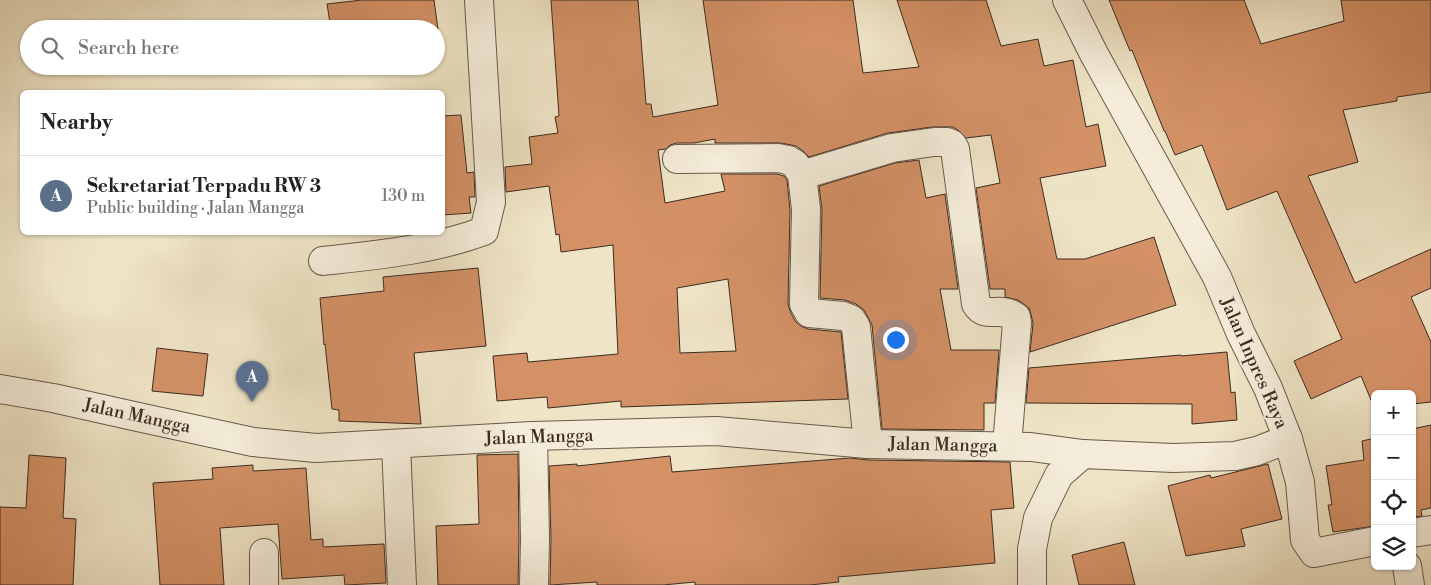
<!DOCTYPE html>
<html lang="en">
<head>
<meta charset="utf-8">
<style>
	body { margin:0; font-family:"Libre Bodoni",serif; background:#f6f6f6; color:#222 }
	.controls { position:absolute; right:15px; bottom:15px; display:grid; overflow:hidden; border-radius:8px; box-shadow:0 1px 4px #0004 }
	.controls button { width:45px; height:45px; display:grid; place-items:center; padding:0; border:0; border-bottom:1px solid #e0e0e0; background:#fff; color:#222; font:25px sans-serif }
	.you { position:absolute; left:895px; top:339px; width:18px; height:18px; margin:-12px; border:4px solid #fff; border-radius:50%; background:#1a73e8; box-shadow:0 0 0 8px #1a73e833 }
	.badge { display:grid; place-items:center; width:32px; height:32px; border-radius:50%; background:#8f2418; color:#fff; font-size:16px; font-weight:700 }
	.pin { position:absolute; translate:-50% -41px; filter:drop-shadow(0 1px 2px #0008) }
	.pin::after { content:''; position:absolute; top:26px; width:18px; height:15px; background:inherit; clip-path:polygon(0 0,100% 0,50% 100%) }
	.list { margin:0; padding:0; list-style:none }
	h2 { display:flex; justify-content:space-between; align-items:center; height:65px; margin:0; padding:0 20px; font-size:21px }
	h2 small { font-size:16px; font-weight:400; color:#767676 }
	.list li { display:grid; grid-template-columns:32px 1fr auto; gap:15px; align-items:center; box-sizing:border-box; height:80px; padding:0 20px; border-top:1px solid #e0e0e0 }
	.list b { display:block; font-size:19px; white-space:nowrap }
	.list p { margin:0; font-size:16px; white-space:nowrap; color:#767676 }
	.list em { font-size:16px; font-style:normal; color:#767676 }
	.icon { flex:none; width:28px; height:28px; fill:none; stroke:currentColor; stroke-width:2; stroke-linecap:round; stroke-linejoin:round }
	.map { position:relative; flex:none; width:1431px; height:585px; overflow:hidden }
	.search { position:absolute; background:#fff; box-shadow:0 1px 4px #0004; left:20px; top:20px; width:425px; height:55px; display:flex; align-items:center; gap:12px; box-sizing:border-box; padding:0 18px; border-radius:28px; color:#767676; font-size:19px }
	.panel { position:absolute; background:#fff; box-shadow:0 1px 4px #0004; left:20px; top:90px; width:425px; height:145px; border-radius:8px }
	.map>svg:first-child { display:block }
	.building { fill:#d49166; stroke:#3b2c22; fill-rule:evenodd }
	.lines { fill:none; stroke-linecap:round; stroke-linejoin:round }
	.minor-casing { stroke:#685a4b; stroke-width:30 }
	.tertiary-casing { stroke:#685a4b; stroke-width:30 }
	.minor { stroke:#f5edda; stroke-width:28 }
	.tertiary { stroke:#f5edda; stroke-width:28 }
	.labels { text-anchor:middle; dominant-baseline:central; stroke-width:4.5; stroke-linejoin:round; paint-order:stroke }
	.street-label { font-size:18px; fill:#3b2c22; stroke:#f5edda }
</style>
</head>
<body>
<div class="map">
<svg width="1431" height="585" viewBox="0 0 1431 585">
	<rect width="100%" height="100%" fill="#efe4c6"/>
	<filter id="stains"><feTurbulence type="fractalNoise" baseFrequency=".004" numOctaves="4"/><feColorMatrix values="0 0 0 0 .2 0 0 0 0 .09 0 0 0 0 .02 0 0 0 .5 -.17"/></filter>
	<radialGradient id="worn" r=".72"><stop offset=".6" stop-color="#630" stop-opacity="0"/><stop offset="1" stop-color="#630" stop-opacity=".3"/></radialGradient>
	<g class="building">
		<polygon points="362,0 434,0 438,29 331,29 327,4"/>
		<path d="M551,0H638L646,104H651L653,117L718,105L703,0H853L863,73L919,67L897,0H986L1001,46L1038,39L1044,66L1073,60L1086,127L1098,124L1106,166L1040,178L1057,259H1085L1154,237L1176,305L1030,352L1033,324L1031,314L1029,308L1018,300L1005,297V289H990L976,188L1000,183L991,135L966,138L958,130L953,127H932L888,133L809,157L803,151L796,146L781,143H715V139L694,143H677L670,145L666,149L658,150L665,203L725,191L721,174H777L784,176L787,180L790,210L788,304L790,311L795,321L801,326L808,329L841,332L848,399L621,407V401L548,408L547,397L497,401L493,356L527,353L528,362L618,354L613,245L561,252L559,234L556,235L549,186L506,192L505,167L532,164L529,137L558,133L555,117L559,116ZM728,279L736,351L680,353L677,288Z"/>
		<polygon points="1109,0 1244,0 1261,44 1344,21 1341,0 1431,0 1431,92 1397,97 1397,101 1343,110 1358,162 1308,176 1355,283 1431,249 1431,288 1411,297 1431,342 1431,402 1412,404 1412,394 1375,394 1374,407 1361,376 1311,399 1294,361 1342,339 1277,191 1227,210 1202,145 1175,155 1165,131 1164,131 1132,50 1130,51"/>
		<polygon points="461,115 467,173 474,172 475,197 469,197 471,213 442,215 442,116"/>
		<polygon points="919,160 926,198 945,194 958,289 940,289 951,350 999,350 995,403 984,403 984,430 882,429 872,325 869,319 864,310 856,304 845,300 820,298 822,209 819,186 895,163"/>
		<polygon points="478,268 486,346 414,353 421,424 339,421 339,410 332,409 325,344 324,345 320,298 384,291 383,277"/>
		<polygon points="157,348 208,354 203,396 152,391"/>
		<polygon points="1227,352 1231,393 1235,392 1237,420 1192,424 1192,404 1026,403 1029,368 1181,355 1181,356"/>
		<polygon points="1431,425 1431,508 1421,510 1422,516 1412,517 1412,429"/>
		<polygon points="1375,438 1375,526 1333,532 1328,505 1332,505 1326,466 1364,460 1362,441"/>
		<polygon points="518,454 519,539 518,585 438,585 436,526 479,524 477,455"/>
		<polygon points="29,455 66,458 63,518 76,519 73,585 0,585 0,507 26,508"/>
		<polygon points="670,456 672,472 850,458 868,460 1010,462 1014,508 991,510 995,563 838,577 839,582 810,585 695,585 695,582 663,585 597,585 597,582 550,585 551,539 549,466 577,464 577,466"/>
		<polygon points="1268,464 1282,519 1241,529 1245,546 1186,556 1168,486 1210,475 1211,478"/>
		<polygon points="253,465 253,471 306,468 311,540 323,539 323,547 384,544 386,583 345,585 344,575 282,579 278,524 220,528 224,585 160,585 153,483 213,479 212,468"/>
		<polygon points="1124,542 1135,585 1079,585 1072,555"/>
	</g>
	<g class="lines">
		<defs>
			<g id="minor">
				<polyline points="677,159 778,158 788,160 795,164 802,175 806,209 804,304 809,313 843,316 851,319 856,327 868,444"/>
				<path d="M802,175L892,148L934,142H947L952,144L955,149L976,304C986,320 1000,305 1016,317L1017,323L1007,446"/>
				<path d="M323,261C377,255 433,250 484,231L491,202L479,0"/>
				<polyline points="0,389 53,398 138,417 253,442 316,448 533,436 716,431 868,444 1031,447 1083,454"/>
				<polyline points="533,436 535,539 534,585"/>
				<polyline points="1288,439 1300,482 1305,540 1314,553 1375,541"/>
				<polyline points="396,444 402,585"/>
				<polyline points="1412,533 1431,530"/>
				<polyline points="264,553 264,585"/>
				<polyline points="1407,566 1410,585"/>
			</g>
			<polyline id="tertiary" points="1032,585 1032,549 1038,518 1059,475 1083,454 1173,458 1235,456 1257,451 1288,439 1268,388 1241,334 1217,277 1094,54 1067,0"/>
		</defs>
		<use href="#minor" class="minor-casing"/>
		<use href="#tertiary" class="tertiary-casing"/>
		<use href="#minor" class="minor"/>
		<use href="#tertiary" class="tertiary"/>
	</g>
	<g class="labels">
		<g class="street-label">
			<text transform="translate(1254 363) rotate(66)">Jalan Inpres Raya</text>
			<text transform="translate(137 416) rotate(12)">Jalan Mangga</text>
			<text transform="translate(539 437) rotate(-2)">Jalan Mangga</text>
			<text transform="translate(943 445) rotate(1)">Jalan Mangga</text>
		</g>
	</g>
	<rect width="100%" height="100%" filter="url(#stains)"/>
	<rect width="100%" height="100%" fill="url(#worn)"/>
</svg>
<div class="controls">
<button>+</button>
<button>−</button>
<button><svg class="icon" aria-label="locate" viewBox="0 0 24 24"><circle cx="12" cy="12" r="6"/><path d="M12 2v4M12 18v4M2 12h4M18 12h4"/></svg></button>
<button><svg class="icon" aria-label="layers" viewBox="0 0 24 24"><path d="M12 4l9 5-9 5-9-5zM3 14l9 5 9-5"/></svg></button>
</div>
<div class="you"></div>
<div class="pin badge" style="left:252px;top:402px;background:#5c6f8a">A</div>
<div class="search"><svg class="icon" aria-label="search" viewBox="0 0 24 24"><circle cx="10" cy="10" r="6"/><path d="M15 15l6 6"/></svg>Search here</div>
<section class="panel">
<h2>Nearby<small></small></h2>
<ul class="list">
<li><span class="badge" style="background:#5c6f8a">A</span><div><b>Sekretariat Terpadu RW 3</b><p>Public building · Jalan Mangga</p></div><em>130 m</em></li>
</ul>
</section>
</div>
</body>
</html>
